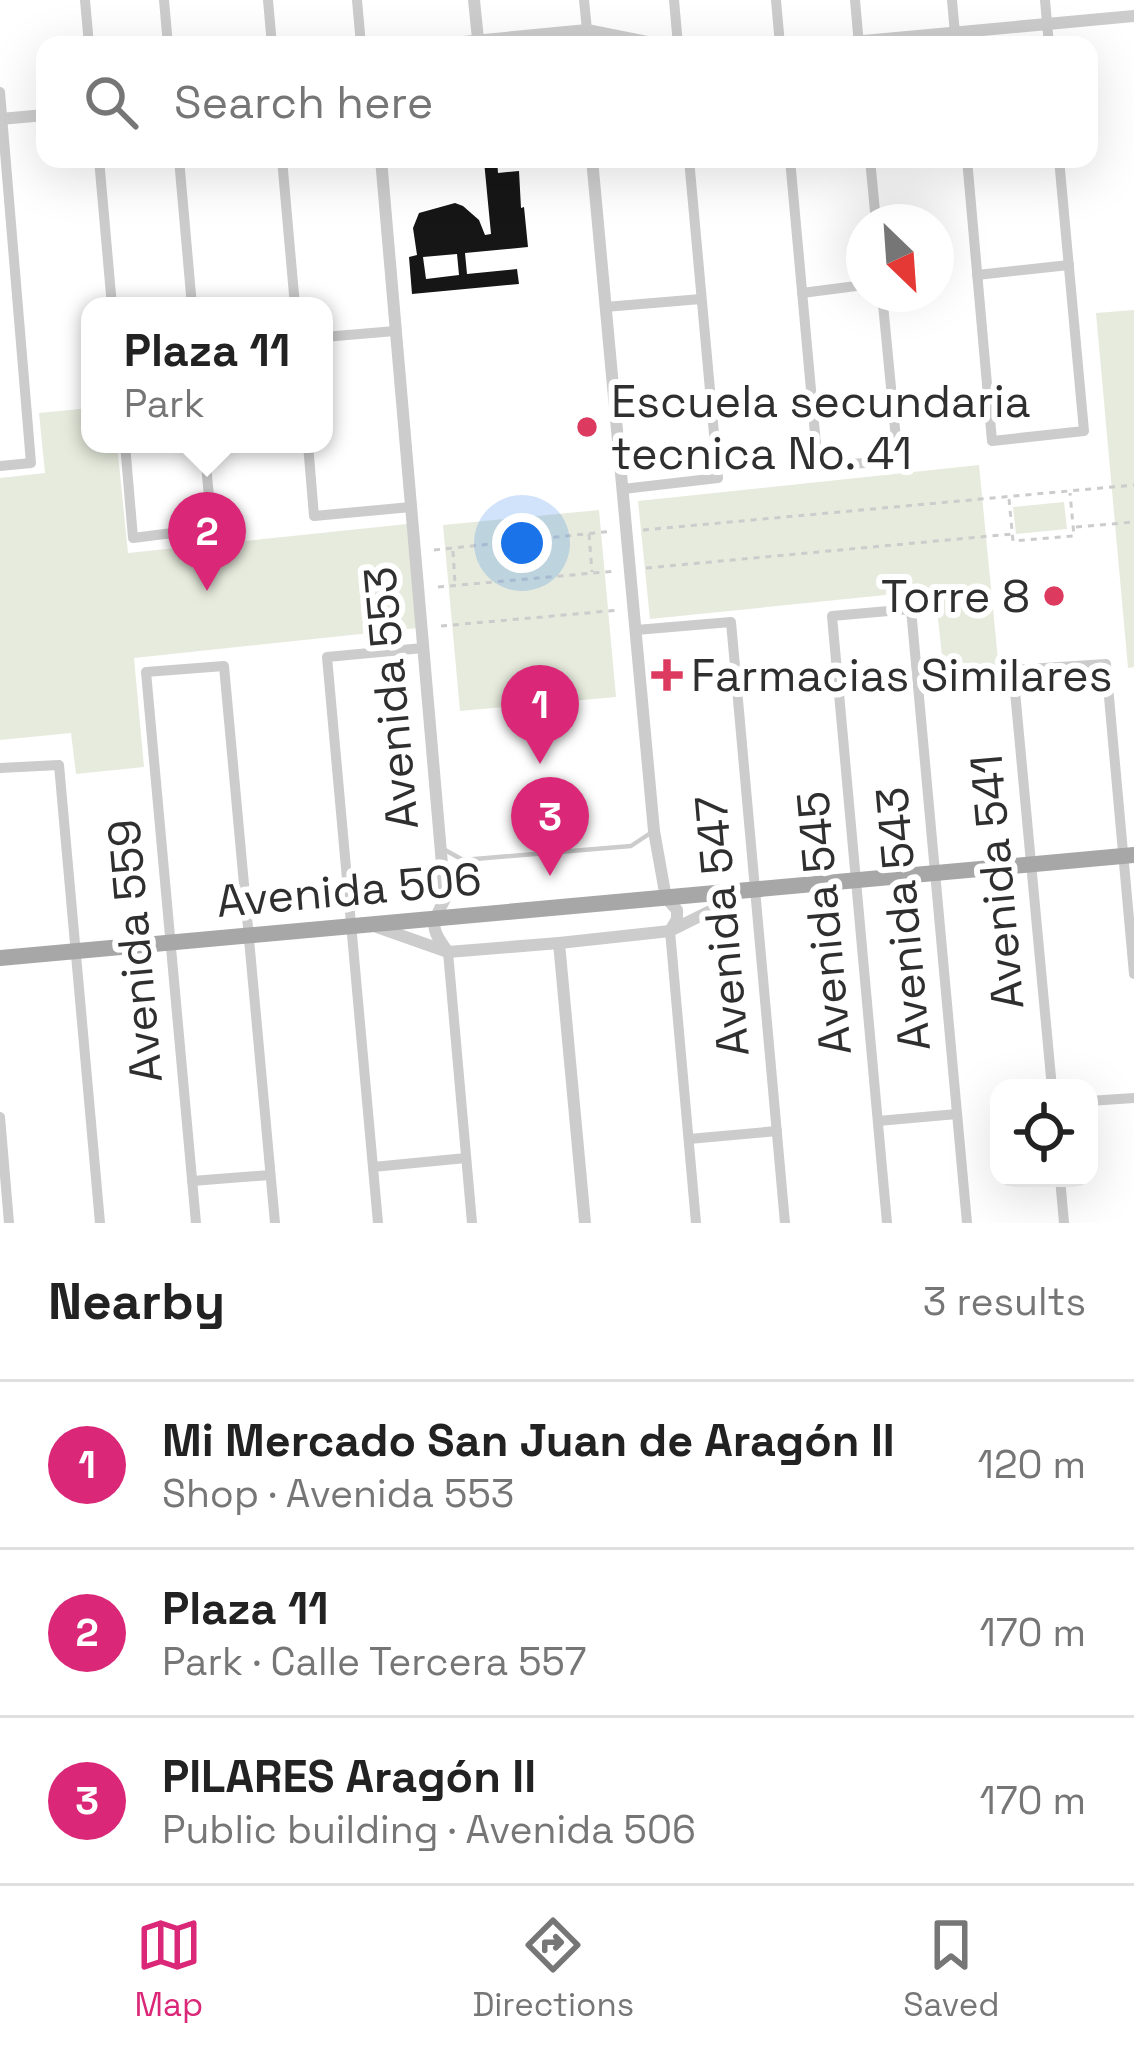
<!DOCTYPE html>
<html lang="en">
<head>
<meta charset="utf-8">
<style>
	body { margin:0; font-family:"Space Grotesk",sans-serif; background:#f6f6f6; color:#222 }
	.controls { position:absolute; right:36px; bottom:36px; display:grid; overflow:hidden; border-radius:24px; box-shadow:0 12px 48px #0002 }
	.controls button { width:108px; height:108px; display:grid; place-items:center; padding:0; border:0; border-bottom:3px solid #e0e0e0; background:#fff; color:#222; font:60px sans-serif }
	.compass { position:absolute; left:846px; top:204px; width:108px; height:108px; border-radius:50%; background:#fff; box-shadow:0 12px 48px #0002; rotate:155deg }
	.you { position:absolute; left:522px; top:543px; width:42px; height:42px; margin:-30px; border:9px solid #fff; border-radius:50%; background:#1a73e8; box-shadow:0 0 0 18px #1a73e833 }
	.badge { display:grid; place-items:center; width:78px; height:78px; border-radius:50%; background:#db2777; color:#fff; font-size:39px; font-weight:700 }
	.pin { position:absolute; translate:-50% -99px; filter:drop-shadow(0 3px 6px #0008) }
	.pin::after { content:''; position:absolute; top:63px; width:42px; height:36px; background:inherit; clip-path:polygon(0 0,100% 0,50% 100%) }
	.popup { position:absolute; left:81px; top:297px; width:252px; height:156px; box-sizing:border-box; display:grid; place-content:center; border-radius:24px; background:#fff; filter:drop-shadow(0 3px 9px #0005); font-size:39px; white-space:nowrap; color:#767676 }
	.popup b { font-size:45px; color:#222 }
	.popup::after { content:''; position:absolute; left:50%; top:100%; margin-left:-24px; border:24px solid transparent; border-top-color:#fff }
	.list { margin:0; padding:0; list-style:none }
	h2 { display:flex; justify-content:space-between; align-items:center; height:156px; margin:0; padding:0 48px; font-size:51px }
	h2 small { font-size:39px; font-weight:400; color:#767676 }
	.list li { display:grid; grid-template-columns:78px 1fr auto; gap:36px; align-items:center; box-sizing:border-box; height:168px; padding:0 48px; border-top:3px solid #e0e0e0 }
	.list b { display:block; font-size:45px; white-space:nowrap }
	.list p { margin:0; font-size:39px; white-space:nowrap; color:#767676 }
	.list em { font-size:39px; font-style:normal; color:#767676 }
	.icon { flex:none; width:66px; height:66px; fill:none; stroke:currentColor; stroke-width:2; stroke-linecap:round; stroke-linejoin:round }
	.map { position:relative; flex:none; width:1134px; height:1223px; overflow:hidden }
	.search { position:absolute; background:#fff; box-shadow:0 12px 48px #0002; left:36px; right:36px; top:36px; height:132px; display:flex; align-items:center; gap:30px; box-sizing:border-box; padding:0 42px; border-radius:24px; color:#767676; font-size:45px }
	.sheet { height:660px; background:#fff }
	nav { display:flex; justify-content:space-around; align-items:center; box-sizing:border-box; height:168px; border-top:3px solid #e0e0e0; background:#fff; font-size:33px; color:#767676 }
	nav a { display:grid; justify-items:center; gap:6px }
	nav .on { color:#db2777 }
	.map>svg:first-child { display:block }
	.green { fill:#e7ebdd }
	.building { fill:#161616; fill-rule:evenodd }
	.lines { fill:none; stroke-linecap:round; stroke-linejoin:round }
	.path { stroke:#ccc; stroke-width:3; stroke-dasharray:6 6; stroke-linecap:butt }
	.service { stroke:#ccc; stroke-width:4.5 }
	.minor { stroke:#ccc; stroke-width:10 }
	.tertiary { stroke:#ccc; stroke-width:12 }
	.primary { stroke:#a7a7a7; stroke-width:16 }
	.poi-dot { fill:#dc3a5f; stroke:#fff; stroke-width:4.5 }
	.labels { text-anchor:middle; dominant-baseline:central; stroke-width:12; stroke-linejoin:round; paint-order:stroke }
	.poi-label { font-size:45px; fill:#2f2f2f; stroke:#fff; text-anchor:start }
	.street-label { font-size:45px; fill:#2f2f2f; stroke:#fff }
</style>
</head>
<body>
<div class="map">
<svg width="1134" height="1223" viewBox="0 0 1134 1223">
	<rect width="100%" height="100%" fill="#fff"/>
	<g class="green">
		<polygon points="1134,310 1134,667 1128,668 1096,313"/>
		<polygon points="90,408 90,444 117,444 128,553 407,524 418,628 134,658 144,767 76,774 71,733 0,740 0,478 45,473 39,413"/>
		<polygon points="979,465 999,670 944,676 935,590 650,619 638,501"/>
		<polygon points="1064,502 1067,529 1016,534 1013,507"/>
		<polygon points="599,510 616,697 460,711 443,525"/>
	</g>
	<path class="building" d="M497,160L498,173L519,171L521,208L524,207L528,247L465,253L467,274L517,269L519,284L412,294L409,257L417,255L413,228L419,213L455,203L463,206L479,220L485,235L491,234L484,161ZM457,254L459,275L426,279L423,257Z"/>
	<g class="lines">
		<g class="path">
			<polyline points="1009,499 1013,541 1074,536 1070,493"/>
			<polyline points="1076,527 1134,522"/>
			<polyline points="643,530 1134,485"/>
			<polyline points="589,534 592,572"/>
			<polyline points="434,550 613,531"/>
			<polyline points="453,551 455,584"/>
			<polyline points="646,568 1012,534"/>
			<polyline points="438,587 616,571"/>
			<polyline points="441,626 620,610"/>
		</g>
		<polyline class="service" points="445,850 463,860 631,846 649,834"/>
		<g class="minor">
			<polyline points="85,0 89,45"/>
			<polyline points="164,0 168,45"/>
			<polyline points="268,0 272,45"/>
			<polyline points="357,0 361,45"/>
			<polyline points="584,0 587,30"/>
			<polyline points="674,0 678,45"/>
			<polyline points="776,0 780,45"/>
			<polyline points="855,0 859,45"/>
			<polyline points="952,0 956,45"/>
			<polyline points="1045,0 1049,45"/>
			<polyline points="0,92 31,463 0,466"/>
			<polyline points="99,159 112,306"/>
			<polyline points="179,159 192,306"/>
			<polyline points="282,159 295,306"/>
			<polyline points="790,159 818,467 898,460 882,294"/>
			<polyline points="870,159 876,222"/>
			<polyline points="967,159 992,441 1084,431 1059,159"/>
			<polyline points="977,275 1069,265"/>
			<polyline points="802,293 864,285"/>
			<polyline points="605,307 701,299"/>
			<polyline points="324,337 395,331"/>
			<polyline points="125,444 133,538 212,528 204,444"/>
			<polyline points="308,444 314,516 411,507"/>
			<polyline points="623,489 718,478 689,159"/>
			<polyline points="636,630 731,622 785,1223"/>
			<polyline points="0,768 59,765 100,1223"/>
			<polyline points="670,931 696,1223"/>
			<polyline points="448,952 472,1223"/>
			<polyline points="1052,1088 1013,670 1106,664 1134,974"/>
			<polyline points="1089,1101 1134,1098"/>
			<polyline points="0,1117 9,1223"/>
			<polyline points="878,1121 957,1114"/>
			<polyline points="689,1139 777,1131"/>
			<polyline points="373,1167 466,1158"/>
			<polyline points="1060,1178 1064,1223"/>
			<polyline points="192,1181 270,1175"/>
			<polyline points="196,1223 146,672 224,666 275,1223"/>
			<polyline points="378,1223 327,657 423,648"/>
			<polyline points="887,1223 832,616 911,609 967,1223"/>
		</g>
		<g class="tertiary">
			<polyline points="474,0 478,39"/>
			<polyline points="432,45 587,30 662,45"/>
			<polyline points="820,45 1134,16"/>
			<polyline points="0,119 45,115"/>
			<path d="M381,159L445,899C431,925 430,928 448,952"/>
			<polyline points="592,159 654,831 666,898 677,910 677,919 670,931"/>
			<polyline points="377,927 448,952 559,943 670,931 716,908 737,893"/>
			<polyline points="559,943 585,1223"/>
		</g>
		<polyline class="primary" points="0,958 1134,855"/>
	</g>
	<g class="poi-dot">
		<circle cx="587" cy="427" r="12"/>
		<circle cx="1054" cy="596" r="12"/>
		<path d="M661 657h12v12h12v12h-12v12h-12v-12h-12v-12h12z"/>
	</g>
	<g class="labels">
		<g class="poi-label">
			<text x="611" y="401">Escuela secundaria<tspan x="611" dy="52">tecnica No. 41</tspan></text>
			<text x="1030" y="596" text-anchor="end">Torre 8</text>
			<text x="691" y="675">Farmacias Similares</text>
		</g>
		<g class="street-label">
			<text transform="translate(391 698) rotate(-95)">Avenida 553</text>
			<text transform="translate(997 882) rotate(-95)">Avenida 541</text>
			<text transform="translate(349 890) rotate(-5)">Avenida 506</text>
			<text transform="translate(903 919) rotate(-95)">Avenida 543</text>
			<text transform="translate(824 923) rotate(-95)">Avenida 545</text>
			<text transform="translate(722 926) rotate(-95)">Avenida 547</text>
			<text transform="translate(135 951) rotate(-95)">Avenida 559</text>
		</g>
	</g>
</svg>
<div class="controls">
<button><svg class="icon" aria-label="locate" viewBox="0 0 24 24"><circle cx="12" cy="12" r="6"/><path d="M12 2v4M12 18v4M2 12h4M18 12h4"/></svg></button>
</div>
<svg class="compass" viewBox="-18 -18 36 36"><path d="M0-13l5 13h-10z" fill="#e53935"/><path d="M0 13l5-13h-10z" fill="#767676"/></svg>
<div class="you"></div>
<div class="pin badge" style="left:540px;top:764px">1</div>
<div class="pin badge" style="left:207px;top:591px">2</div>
<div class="popup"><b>Plaza 11</b>Park</div>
<div class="pin badge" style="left:550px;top:876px">3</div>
<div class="search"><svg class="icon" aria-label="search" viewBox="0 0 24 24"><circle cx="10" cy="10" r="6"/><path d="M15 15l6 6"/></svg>Search here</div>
</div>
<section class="sheet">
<h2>Nearby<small>3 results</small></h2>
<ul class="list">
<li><span class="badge">1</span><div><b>Mi Mercado San Juan de Aragón II</b><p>Shop · Avenida 553</p></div><em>120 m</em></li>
<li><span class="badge">2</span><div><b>Plaza 11</b><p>Park · Calle Tercera 557</p></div><em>170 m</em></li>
<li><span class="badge">3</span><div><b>PILARES Aragón II</b><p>Public building · Avenida 506</p></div><em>170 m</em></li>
</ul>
</section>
<nav>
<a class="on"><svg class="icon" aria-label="map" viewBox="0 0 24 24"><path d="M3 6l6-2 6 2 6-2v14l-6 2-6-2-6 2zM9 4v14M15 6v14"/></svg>Map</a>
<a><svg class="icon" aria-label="directions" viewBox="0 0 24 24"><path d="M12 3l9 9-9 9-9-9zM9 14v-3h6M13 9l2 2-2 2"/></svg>Directions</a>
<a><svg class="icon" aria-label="saved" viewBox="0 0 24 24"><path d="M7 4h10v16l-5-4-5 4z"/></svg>Saved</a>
</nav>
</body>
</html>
